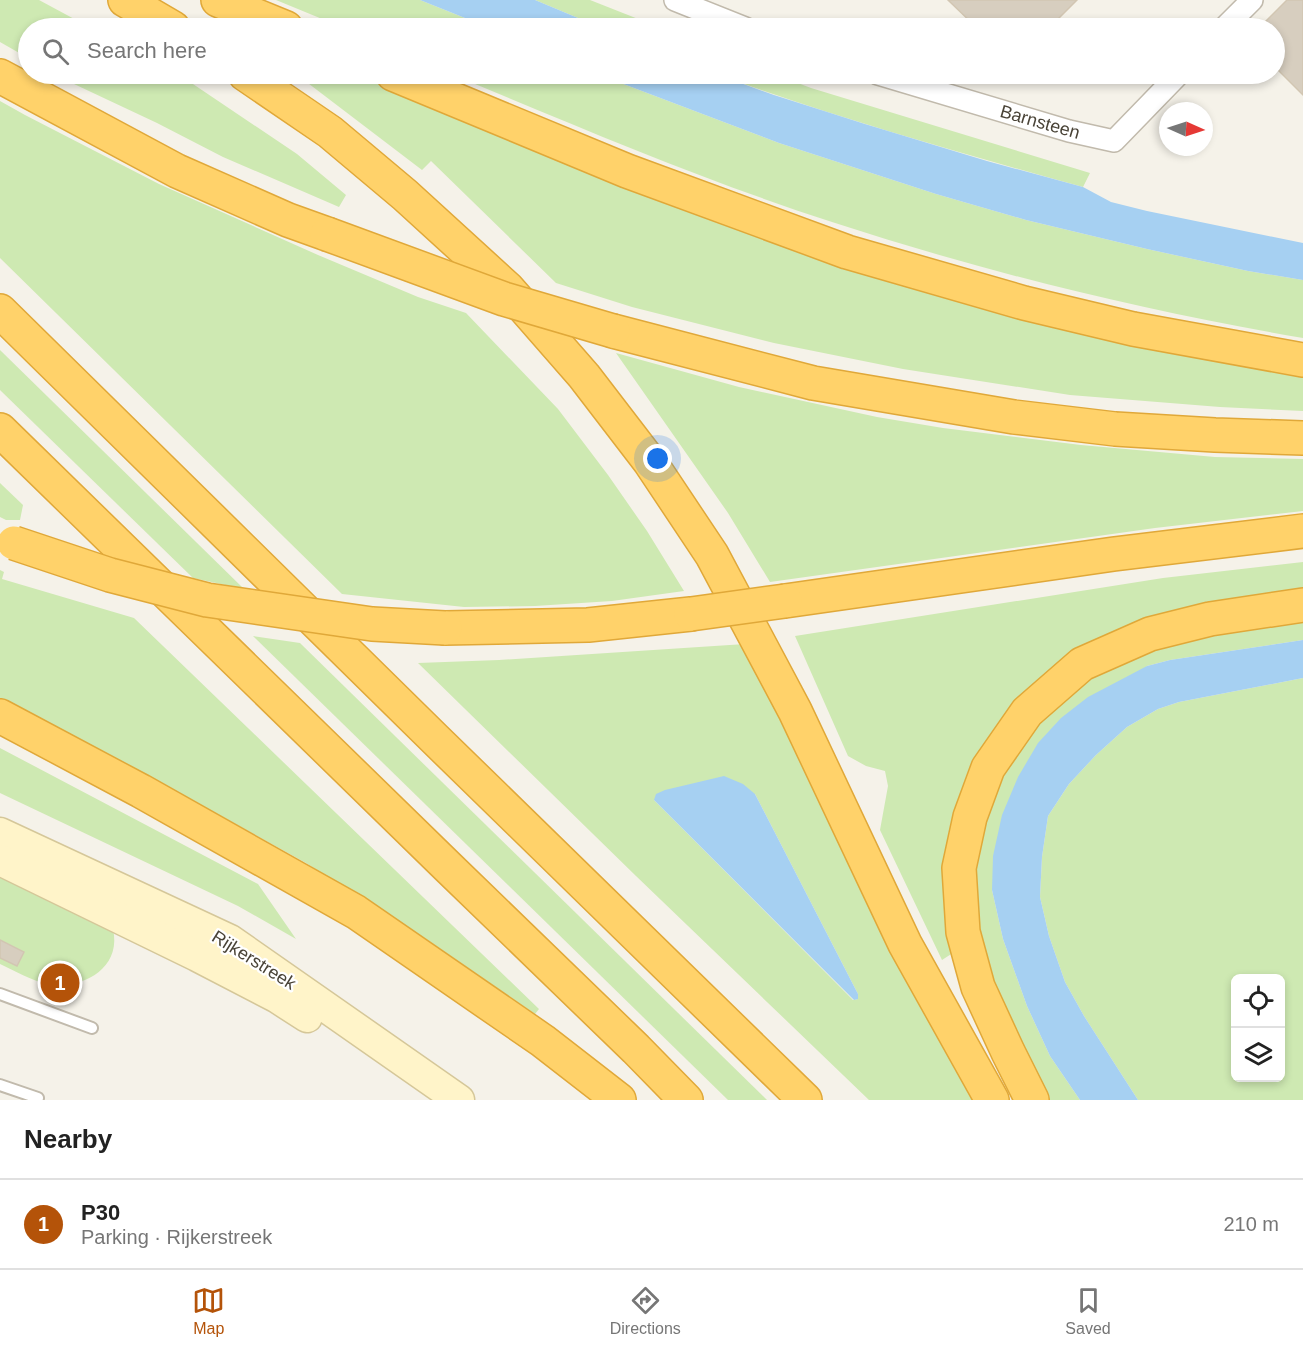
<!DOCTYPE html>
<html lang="en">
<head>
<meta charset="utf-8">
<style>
	body { margin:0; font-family:Arial,sans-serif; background:#f2f2f2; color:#222 }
	.controls { position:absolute; right:18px; bottom:18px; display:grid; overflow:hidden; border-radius:9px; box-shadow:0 3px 9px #0003 }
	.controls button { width:54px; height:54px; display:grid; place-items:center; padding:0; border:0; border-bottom:2px solid #e0e0e0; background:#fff; color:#222; font:30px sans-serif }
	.compass { position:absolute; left:1159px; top:102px; width:54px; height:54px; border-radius:50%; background:#fff; box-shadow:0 3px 9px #0003; rotate:93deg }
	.you { position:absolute; left:658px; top:459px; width:21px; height:21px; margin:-15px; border:4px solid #fff; border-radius:50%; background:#1a73e8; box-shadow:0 0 0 9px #1a73e833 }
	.badge { display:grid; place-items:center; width:39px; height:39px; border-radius:50%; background:#b45309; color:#fff; font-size:20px; font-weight:700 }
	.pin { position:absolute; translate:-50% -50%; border:3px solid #fff; box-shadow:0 2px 6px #0006 }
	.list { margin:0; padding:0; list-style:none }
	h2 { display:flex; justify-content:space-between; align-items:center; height:78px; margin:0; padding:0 24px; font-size:26px }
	h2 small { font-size:20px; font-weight:400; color:#767676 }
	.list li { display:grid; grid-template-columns:39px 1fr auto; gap:18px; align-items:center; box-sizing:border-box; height:90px; padding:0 24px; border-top:2px solid #e0e0e0 }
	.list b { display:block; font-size:22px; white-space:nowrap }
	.list p { margin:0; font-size:20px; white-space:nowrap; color:#767676 }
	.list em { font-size:20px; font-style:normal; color:#767676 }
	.icon { flex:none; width:33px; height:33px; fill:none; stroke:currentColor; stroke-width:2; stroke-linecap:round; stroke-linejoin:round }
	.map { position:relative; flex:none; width:1303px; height:1100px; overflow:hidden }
	.search { position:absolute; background:#fff; box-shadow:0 3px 9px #0003; left:18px; right:18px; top:18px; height:66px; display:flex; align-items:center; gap:15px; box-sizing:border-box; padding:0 21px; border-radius:33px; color:#767676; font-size:22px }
	.sheet { height:168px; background:#fff }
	nav { display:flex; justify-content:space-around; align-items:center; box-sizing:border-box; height:84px; border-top:2px solid #e0e0e0; background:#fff; font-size:16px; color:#767676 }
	nav a { display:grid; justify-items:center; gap:3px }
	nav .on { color:#b45309 }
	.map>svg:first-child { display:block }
	.green { fill:#cee9b2; fill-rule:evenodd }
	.water { fill:#a6d0f2 }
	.building { fill:#d7cebf; stroke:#d2c6b2; stroke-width:1.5 }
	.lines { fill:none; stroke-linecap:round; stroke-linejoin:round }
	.lane-casing { stroke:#c1baac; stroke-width:14 }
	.street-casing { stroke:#c1baac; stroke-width:24 }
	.secondary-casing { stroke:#d5c799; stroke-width:33 }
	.highway-casing { stroke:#e0a839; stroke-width:36 }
	.lane { stroke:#fff; stroke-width:10 }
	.street { stroke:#fff; stroke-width:21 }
	.secondary { stroke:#fff4c9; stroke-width:30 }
	.highway { stroke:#ffd26a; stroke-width:33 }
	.highway-bridge-casing { stroke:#e0a839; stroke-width:36; stroke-linecap:butt }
	.highway-bridge { stroke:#ffd26a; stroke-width:33 }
	.labels { text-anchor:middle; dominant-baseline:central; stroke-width:4.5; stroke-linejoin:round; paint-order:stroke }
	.street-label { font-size:18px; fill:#494337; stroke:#fff }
</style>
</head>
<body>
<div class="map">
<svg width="1303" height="1100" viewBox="0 0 1303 1100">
	<rect width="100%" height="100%" fill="#f5f2e9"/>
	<g class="green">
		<polygon points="0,0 39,0 91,28 28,28 28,58 0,42"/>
		<polygon points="276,0 420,0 490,28 344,28"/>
		<polygon points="535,0 590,0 661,28 602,28"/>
		<polygon points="56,74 174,74 190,82 297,154 346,195 339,207 223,157 157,123 74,84"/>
		<polygon points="296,74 370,74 484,122 721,215 1303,368 1303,411 1220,407 1070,395 903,369 774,343 632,307 556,283 431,161 422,170"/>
		<path d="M451,74H597L779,143L936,194L1026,220L1147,249L1248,271L1303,280V338C1144,311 985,272 832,222C702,180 577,126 451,74Z"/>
		<path d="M716,74H774L811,88L1090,173L1083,187C960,153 837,118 716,74Z"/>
		<polygon points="0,101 25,115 159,184 318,255 418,297 466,313 558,409 608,475 647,531 684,591 612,601 535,606 464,607 342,594 0,258"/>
		<polygon points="0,350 244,589 193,578 0,390"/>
		<polygon points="616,353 739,387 877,417 943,428 1081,445 1215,457 1303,459 1303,511 1155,528 770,582 728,513"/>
		<polygon points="0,483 23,505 20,520 6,520 0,517"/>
		<polygon points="1303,562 1303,597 1143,628 981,764 959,949 942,960 880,830 888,786 885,771 866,766 848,756 795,636 1163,578"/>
		<polygon points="0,570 4,572 2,579 134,618 539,1009 535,1014 426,939 306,863 212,811 0,700"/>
		<polygon points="1303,612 1303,640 1170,660 1147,666 992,890 1003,939 1027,1006 1050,1056 1080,1100 1047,1100 1015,1046 971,929 978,820 1032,717 1088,671 1152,642"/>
		<polygon points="253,636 300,643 767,1100 728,1100"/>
		<path d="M745,644L975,1100H869L636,876L418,663L499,660ZM755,794L858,994V999L853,1000L654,800Z"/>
		<path d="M1303,678V1100H1138L1084,1016L1065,982L1049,936L1040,897L1042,857L1048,816L1069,784L1096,755L1127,727L1158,709L1179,702ZM1236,978H1280V1078H1236Z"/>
		<polygon points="0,748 258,884 296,939 238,906 0,793"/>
		<path d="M0,868L107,918C109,923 113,929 114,935C118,972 78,990 47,984C33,981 13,970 0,964Z"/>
	</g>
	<g class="water">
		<polygon points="420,0 535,0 602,28 490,28"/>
		<polygon points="597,74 716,74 774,95 865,124 987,161 1083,187 1111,202 1147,211 1303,243 1303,280 1248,271 1147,249 1026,220 936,194 779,143"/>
		<polygon points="1303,640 1303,678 1179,702 1158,709 1127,727 1096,755 1069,784 1048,816 1042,857 1040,897 1049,936 1065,982 1084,1016 1138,1100 1080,1100 1050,1056 1027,1006 1003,939 992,890 993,856 1002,815 1018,777 1038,743 1061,718 1088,697 1147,666 1170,660"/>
		<polygon points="724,776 743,784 755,794 858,994 858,999 854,1000 654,800 656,794 665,790"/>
	</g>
	<g class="building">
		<polygon points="948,0 1077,0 1049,28 977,28"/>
		<polygon points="1287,0 1303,0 1303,95 1274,66 1274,28 1259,28"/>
		<polygon points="0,940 24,952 17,966 0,958"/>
	</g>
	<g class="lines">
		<defs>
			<g id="lane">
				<polyline points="0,994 92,1028"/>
				<polyline points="0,1085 38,1098"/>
			</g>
			<g id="street">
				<polyline points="675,0 745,28"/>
				<polyline points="1224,28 1252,0"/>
				<polyline points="878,74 1069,131 1114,141 1179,74"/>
			</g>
			<g id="secondary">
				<polyline points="0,833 230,940 459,1100"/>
				<polyline points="0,860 197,956 276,997 307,1017"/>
			</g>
			<g id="highway">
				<polyline points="125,0 173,28"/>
				<polyline points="218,0 286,28"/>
				<polyline points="245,74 330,132 405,195 508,289 584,376 650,462 712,555 795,711 905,944 992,1100"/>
				<polyline points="393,74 627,171 847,252 1024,303 1133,329 1303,360"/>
				<polyline points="0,76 177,171 288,220 327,234"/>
				<polyline points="0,311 435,739 805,1100"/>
				<polyline points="613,331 813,383 1014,417 1115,429 1215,435 1303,438"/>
				<polyline points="0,430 449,868 636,1049 686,1100"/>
				<polyline points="785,601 1114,554 1303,531"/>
				<polyline points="445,628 588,625 691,614"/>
				<polyline points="0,716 141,791 356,912 543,1041 619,1100"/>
				<polyline points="1032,1100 1008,1052 978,987 963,932 959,868 970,817 988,768 1027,712 1082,664 1150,634 1210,619 1303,605"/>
			</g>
		</defs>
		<use href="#lane" class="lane-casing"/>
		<use href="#street" class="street-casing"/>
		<use href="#secondary" class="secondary-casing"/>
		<use href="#highway" class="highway-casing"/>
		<use href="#lane" class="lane"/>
		<use href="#street" class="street"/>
		<use href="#secondary" class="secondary"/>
		<use href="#highway" class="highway"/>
		<defs>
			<g id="highway-bridge">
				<polyline points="327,234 504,299 613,331"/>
				<polyline points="14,543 110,575 207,600 372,624 445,628"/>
				<polyline points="691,614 785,601"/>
			</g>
		</defs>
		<use href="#highway-bridge" class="highway-bridge-casing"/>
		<use href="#highway-bridge" class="highway-bridge"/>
	</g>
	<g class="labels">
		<g class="street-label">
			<text transform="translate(1040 122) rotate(16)">Barnsteen</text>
			<text transform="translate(254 960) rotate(32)">Rijkerstreek</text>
		</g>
	</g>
</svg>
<div class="controls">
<button><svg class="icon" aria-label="locate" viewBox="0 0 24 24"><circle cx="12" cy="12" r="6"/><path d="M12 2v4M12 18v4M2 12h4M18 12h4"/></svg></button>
<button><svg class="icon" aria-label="layers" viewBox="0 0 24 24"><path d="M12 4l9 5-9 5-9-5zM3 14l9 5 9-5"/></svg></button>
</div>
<svg class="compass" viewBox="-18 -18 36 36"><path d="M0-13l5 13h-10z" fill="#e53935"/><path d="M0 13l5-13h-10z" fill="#767676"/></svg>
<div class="you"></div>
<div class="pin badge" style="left:60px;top:983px">1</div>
<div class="search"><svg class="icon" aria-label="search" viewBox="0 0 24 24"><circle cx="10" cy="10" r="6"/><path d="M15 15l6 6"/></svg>Search here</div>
</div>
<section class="sheet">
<h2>Nearby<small></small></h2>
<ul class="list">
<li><span class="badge">1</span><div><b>P30</b><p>Parking · Rijkerstreek</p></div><em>210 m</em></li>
</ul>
</section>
<nav>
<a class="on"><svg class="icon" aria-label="map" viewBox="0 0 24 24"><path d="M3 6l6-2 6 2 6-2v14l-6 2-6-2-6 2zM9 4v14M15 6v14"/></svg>Map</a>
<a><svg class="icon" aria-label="directions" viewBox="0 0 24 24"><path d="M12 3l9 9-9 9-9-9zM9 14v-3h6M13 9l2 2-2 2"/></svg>Directions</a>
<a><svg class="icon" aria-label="saved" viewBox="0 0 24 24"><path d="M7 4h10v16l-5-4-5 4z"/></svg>Saved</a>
</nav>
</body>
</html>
